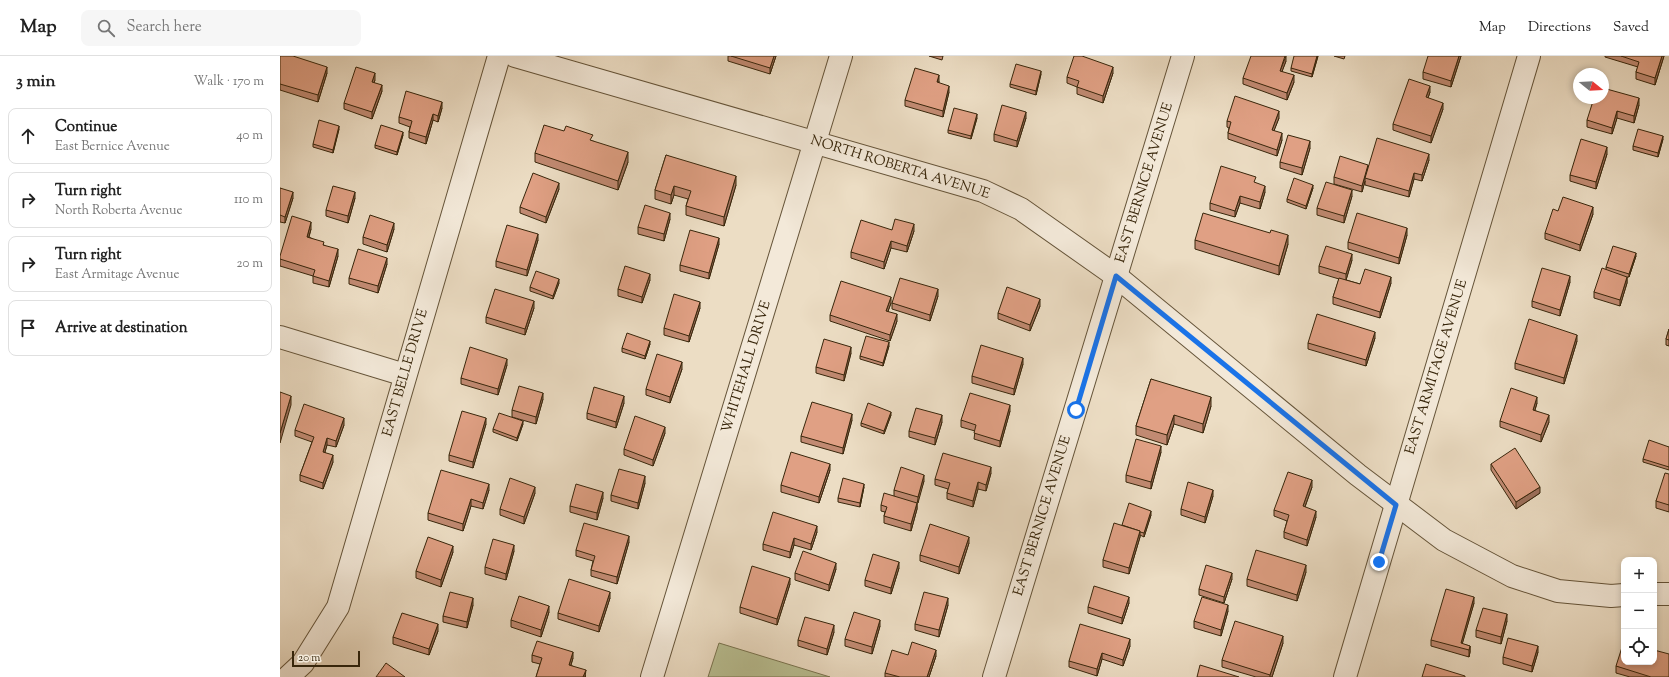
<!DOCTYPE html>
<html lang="en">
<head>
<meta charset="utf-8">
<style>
	body { margin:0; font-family:"Sorts Mill Goudy",serif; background:#f6f6f6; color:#222 }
	.controls { position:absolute; right:12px; bottom:12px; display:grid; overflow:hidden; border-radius:8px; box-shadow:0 2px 6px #0003 }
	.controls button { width:36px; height:36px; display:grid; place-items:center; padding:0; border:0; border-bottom:1px solid #e0e0e0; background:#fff; color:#222; font:20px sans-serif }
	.compass { position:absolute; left:1293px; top:12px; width:36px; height:36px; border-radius:50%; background:#fff; box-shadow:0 2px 6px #0003; rotate:108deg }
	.scale { position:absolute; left:12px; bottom:10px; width:68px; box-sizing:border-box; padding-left:4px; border:2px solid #38260b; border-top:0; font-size:11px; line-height:14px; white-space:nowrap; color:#38260b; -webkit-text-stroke:3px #f3e9d9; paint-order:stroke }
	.stop { position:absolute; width:12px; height:12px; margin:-9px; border:3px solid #1a73e8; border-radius:50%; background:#fff }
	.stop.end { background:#1a73e8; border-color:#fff; box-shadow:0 1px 4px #0008 }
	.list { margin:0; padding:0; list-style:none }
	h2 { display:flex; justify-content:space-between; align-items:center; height:52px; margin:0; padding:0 16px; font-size:17px }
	h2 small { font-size:13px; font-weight:400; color:#767676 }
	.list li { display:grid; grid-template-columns:26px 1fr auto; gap:12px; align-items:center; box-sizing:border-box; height:56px; margin:0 8px 8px; padding:0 8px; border:1px solid #e0e0e0; border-radius:8px }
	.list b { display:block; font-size:15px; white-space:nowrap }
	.list p { margin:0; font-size:13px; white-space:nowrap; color:#767676 }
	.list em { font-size:13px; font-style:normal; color:#767676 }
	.icon { flex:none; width:22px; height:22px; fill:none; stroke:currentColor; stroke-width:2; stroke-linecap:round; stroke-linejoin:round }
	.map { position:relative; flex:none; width:1389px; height:621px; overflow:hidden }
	header { display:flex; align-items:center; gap:24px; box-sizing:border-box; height:56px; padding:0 20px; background:#fff; border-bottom:1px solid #e0e0e0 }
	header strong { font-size:19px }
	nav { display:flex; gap:22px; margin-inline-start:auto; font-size:14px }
	.search { width:280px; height:36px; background:#f6f6f6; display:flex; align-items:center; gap:10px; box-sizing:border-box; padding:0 14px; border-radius:8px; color:#767676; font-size:15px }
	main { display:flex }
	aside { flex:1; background:#fff }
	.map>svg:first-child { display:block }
	.green { fill:#b9c093; stroke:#78734f }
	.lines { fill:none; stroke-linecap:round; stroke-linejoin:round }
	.minor-casing { stroke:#655439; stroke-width:24 }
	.minor { stroke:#f3e9d9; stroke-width:22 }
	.wall { fill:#c18a72; stroke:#38260b }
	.shaded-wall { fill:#9d705c; stroke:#38260b }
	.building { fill:#e0a084; stroke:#38260b }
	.route { stroke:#1a73e8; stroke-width:5 }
	.labels { text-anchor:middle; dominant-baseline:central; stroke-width:4; stroke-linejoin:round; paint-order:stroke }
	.street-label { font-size:14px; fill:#38260b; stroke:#f3e9d9 }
</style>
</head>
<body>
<header>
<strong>Map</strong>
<div class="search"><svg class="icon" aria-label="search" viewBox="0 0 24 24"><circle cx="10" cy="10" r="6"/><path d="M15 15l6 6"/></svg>Search here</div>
<nav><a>Map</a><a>Directions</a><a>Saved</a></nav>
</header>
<main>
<aside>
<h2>3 min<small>Walk · 170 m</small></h2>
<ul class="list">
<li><svg class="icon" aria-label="ahead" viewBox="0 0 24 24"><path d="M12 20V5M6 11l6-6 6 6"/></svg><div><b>Continue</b><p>East Bernice Avenue</p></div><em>40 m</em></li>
<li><svg class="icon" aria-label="right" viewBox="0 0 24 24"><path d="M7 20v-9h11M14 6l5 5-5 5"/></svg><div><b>Turn right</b><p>North Roberta Avenue</p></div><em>110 m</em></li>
<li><svg class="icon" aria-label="right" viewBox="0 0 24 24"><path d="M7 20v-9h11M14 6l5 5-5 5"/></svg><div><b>Turn right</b><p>East Armitage Avenue</p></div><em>20 m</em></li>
<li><svg class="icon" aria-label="arrive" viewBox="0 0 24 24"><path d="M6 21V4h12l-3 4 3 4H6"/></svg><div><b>Arrive at destination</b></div></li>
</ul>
</aside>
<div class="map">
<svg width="1389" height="621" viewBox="0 0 1389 621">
	<rect width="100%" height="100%" fill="#ecddc4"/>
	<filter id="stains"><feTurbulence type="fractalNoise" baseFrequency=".005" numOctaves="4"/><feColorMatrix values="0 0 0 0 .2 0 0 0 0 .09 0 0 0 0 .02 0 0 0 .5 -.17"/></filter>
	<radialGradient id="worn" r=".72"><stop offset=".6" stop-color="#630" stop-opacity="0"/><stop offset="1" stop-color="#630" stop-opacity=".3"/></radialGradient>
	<polygon class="green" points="439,587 550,621 428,621"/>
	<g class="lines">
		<defs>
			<g id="minor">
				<polyline points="235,0 703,135 741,153 836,220 1078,419 1164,484 1232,520 1278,535 1331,540 1344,539"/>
				<polyline points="0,281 125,319"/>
				<polyline points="1374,538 1389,538"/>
				<polyline points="8,621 23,607 58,551 219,0"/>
				<polyline points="372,621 561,0"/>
				<polyline points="714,621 903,0"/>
				<polyline points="1065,621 1249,0"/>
			</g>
		</defs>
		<use href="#minor" class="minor-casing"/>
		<use href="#minor" class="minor"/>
	</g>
	<g class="wall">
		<polygon points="0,0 47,17 38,46 0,34"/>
		<polygon points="448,0 496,0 490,18 448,5"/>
		<polygon points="649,0 663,0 662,4"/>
		<polygon points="1038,0 1032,21 1011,15 1011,12"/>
		<polygon points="1054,0 1065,0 1064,3"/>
		<polygon points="1181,0 1171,31 1143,23 1143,16"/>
		<polygon points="1325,0 1384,0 1375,29 1356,23 1356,16 1358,11 1325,1"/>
		<polygon points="1006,5 1002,15 1014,26 1007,44 963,28 963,22"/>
		<polygon points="833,17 823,47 797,38 797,31 787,27 787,21"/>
		<polygon points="761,18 756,39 730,31 730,28"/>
		<polygon points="95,24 94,26 102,35 92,63 64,53 64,47"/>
		<polygon points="659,25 659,27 669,36 663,61 625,50 625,44"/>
		<polygon points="1150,36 1148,42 1163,53 1151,87 1113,74 1113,68"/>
		<polygon points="1359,49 1354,67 1337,62 1332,78 1307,71 1307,64"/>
		<polygon points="162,52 158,66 153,64 146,88 129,82 129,76 130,71 119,67 119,61"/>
		<polygon points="697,62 691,83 668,77 668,74"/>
		<polygon points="746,62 737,91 714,85 714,78"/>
		<polygon points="999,62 994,74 1002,84 997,100 948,83 948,77 949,72 947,71 947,65"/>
		<polygon points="59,73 53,97 33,91 33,88"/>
		<polygon points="123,79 117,99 95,92 95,89"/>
		<polygon points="1383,83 1378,101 1353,94 1353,90"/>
		<polygon points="313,85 348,106 338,134 255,106 255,97"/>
		<polygon points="1030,92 1022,119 1000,112 1000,106"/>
		<polygon points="1327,98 1316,133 1290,125 1290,119"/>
		<polygon points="386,99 456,129 444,170 406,159 406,150 408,143 394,139 391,148 375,143 375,134"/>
		<polygon points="1149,104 1142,125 1134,123 1129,141 1085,129 1085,125 1082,136 1054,128 1054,121 1088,113"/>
		<polygon points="976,127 985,136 980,153 960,147 955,161 930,154 930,147"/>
		<polygon points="0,132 13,142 5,167 0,166"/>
		<polygon points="1033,132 1026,153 1007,146 1007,143"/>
		<polygon points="279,133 266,167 240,157 240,151"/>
		<polygon points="1072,140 1064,167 1037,159 1037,152"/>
		<polygon points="75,142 68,167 46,160 46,154"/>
		<polygon points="1313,158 1300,195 1265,183 1265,177"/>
		<polygon points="390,163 384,185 358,178 358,171"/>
		<polygon points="31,173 29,181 44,189 58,200 49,231 33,227 33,220 0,210 0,200"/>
		<polygon points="114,173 107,196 83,188 83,181"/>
		<polygon points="612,174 634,175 627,196 611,192 604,213 571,202 571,196"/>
		<polygon points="1127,179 1119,208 1068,193 1068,186"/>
		<polygon points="258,184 247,220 216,211 216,205"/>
		<polygon points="915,184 1008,188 999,219 915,193"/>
		<polygon points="439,188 429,223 400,215 400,209"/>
		<polygon points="1356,200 1349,221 1347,221 1347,227 1340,250 1314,242 1314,236 1326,214 1326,211"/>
		<polygon points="1072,204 1066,224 1080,228 1111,227 1100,262 1053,248 1053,241 1059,223 1039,217 1039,210"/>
		<polygon points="107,208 98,237 69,228 69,222"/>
		<polygon points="370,224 362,247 338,240 338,233"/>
		<polygon points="1290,226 1280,260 1252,251 1252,245"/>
		<polygon points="279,227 273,243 250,235 250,231"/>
		<polygon points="658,240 650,265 612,253 612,247"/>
		<polygon points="611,247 608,255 617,265 610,285 550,265 550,259"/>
		<polygon points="760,250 750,275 718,263 718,257"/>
		<polygon points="254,252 245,279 206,267 206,261"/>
		<polygon points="420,252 409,286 384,279 384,272"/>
		<polygon points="1389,273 1389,290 1386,289 1386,283"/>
		<polygon points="1095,282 1086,310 1028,293 1028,287"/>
		<polygon points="1297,285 1284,328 1235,313 1235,307"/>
		<polygon points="370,288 365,303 342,296 342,292"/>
		<polygon points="609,290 603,310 580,303 580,300"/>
		<polygon points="571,297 564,325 536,317 536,311"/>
		<polygon points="743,308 734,339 692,327 692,320"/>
		<polygon points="227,309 218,339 181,328 181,322"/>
		<polygon points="402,313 390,347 366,339 366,333"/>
		<polygon points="871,323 931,350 923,377 894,368 887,389 856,379 856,370"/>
		<polygon points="263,343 256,368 232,361 232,354"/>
		<polygon points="344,347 336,372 307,363 307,357"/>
		<polygon points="1257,347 1255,354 1269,366 1261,386 1220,371 1220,365"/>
		<polygon points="730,355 720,391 694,383 695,375 681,371 681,364"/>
		<polygon points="611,359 604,378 581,370 581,367"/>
		<polygon points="572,364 563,398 521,386 521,380"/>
		<polygon points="662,366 655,389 629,381 629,375"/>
		<polygon points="206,368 193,412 169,405 169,399"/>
		<polygon points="243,368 237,385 213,376 213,373"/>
		<polygon points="64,369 56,391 47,389 45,396 53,406 43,433 20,425 20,419 32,386 15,380 15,374"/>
		<polygon points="385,377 373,410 344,399 344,393"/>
		<polygon points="1389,391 1389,414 1363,406 1363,403"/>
		<polygon points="881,396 871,433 846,426 846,419"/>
		<polygon points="1211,408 1260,437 1236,453 1211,414"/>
		<polygon points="550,414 539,447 501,436 501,429"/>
		<polygon points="711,417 706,435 698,433 693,451 667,443 667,437 668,433 655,429 655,423"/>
		<polygon points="1389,418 1389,456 1376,452 1376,445"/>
		<polygon points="644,425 637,447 637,453 631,475 604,467 604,460 605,456 601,455 601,449 614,440 614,434"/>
		<polygon points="365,427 358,453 331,445 331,439"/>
		<polygon points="584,431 580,451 558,446 558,442"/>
		<polygon points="1032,431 1025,451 1036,461 1027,490 1004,482 1004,476 1007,465 994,460 994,454"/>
		<polygon points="209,434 203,453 191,450 183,475 148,464 148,457"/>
		<polygon points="255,437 244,468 220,459 220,453"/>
		<polygon points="933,440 925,467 901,459 901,453"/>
		<polygon points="323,442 317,464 290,456 290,450"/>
		<polygon points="871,459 864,481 860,479 860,481 849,518 823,511 823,504 842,469"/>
		<polygon points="537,476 531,494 514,489 510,502 483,494 483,488"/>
		<polygon points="349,486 337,528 311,520 311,514 313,505 296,500 296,494"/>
		<polygon points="689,487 679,518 640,505 640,499"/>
		<polygon points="234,495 226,524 205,518 205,511"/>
		<polygon points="173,496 161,531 136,522 136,515"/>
		<polygon points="619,512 611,538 585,530 585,524"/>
		<polygon points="556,513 549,535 515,524 515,517"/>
		<polygon points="1026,516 1017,545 967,530 967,523"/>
		<polygon points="952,523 944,547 919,539 919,533"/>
		<polygon points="510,528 497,569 460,557 460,551"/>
		<polygon points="330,542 319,576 278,563 278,557"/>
		<polygon points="849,547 842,568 808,557 808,551"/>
		<polygon points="1194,547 1182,588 1190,590 1190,596 1189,601 1151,590 1151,584"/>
		<polygon points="193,549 187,572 163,566 163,560"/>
		<polygon points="668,549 659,581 635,574 635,568"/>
		<polygon points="948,555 941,580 914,572 914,565"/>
		<polygon points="269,556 261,581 231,571 231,564"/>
		<polygon points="1227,565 1221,588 1196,581 1196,574"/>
		<polygon points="600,570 592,598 565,590 565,583"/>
		<polygon points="158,575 149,599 113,588 113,581"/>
		<polygon points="554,576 547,599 518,590 518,584"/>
		<polygon points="1003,587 992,621 976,621 942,611 942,604"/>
		<polygon points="850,590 843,610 822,603 817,620 789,611 789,605"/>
		<polygon points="1258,596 1252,616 1223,608 1223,601"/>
		<polygon points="252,599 293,602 291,609 306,620 305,621 256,621 260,608 252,606"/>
		<polygon points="628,599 656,600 649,621 605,621 605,617"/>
		<polygon points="1336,610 1389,621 1350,621 1336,617"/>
	</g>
	<g class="shaded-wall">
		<polygon points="494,0 496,0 490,18 490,12"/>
		<polygon points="1006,0 1006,5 1000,21 1000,15"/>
		<polygon points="1037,0 1038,0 1032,21 1032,18"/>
		<polygon points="1179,0 1181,0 1171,31 1171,25"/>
		<polygon points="1382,0 1384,0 1375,29 1375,22"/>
		<polygon points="47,11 47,17 38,46 38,39"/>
		<polygon points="833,11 833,17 823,47 823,40"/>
		<polygon points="761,15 761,18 756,39 756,35"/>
		<polygon points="95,17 95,24 92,32 92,26"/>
		<polygon points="659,19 659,25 657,32 657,26"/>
		<polygon points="1014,19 1014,26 1007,44 1007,37"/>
		<polygon points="102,29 102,35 92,63 92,56"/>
		<polygon points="669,30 669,36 663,61 663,55"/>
		<polygon points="1150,30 1150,36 1146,48 1146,41"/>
		<polygon points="1359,42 1359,49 1354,67 1354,60"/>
		<polygon points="162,46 162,52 158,66 158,60"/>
		<polygon points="1163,47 1163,53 1151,87 1151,80"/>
		<polygon points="999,55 999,62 992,80 992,74"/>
		<polygon points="1337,55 1337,62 1332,78 1332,72"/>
		<polygon points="746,56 746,62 737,91 737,85"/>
		<polygon points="153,58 153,64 146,88 146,81"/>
		<polygon points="697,58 697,62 691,83 691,80"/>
		<polygon points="59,70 59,73 53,97 53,94"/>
		<polygon points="123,76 123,79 117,99 117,96"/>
		<polygon points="1002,77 1002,84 997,100 997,94"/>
		<polygon points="1383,80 1383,83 1378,101 1378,97"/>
		<polygon points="1030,85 1030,92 1022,119 1022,112"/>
		<polygon points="1327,91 1327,98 1316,133 1316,126"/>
		<polygon points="348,96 348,106 338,134 338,125"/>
		<polygon points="1149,98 1149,104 1142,125 1142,119"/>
		<polygon points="1088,109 1088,115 1085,122 1085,125 1082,136 1082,130"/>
		<polygon points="1134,117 1134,123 1129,141 1129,135"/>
		<polygon points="456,120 456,129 444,170 444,161"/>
		<polygon points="279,127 279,133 266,167 266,161"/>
		<polygon points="1033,129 1033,132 1026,153 1026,150"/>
		<polygon points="394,130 394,139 391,148 391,139"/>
		<polygon points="985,130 985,136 980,153 980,146"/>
		<polygon points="1072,134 1072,140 1064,167 1064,160"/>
		<polygon points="13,136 13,142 5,167 5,161"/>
		<polygon points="75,136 75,142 68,167 68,160"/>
		<polygon points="960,140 960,147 955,161 955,155"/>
		<polygon points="1313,151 1313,158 1300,195 1300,189"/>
		<polygon points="390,157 390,163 384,185 384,178"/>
		<polygon points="31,166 31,173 27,187 27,181"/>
		<polygon points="114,167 114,173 107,196 107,189"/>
		<polygon points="634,168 634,175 627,196 627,190"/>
		<polygon points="1127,172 1127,179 1119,208 1119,202"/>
		<polygon points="258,178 258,184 247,220 247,214"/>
		<polygon points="1008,179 1008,188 999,219 999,210"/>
		<polygon points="439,182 439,188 429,223 429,217"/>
		<polygon points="611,185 611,192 604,213 604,206"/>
		<polygon points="58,193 58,200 49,231 49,225"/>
		<polygon points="1356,197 1356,200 1349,221 1349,218"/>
		<polygon points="1072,198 1072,204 1066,224 1066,218"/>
		<polygon points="107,202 107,208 98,237 98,230"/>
		<polygon points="370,218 370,224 362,247 362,241"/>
		<polygon points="1290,220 1290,226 1280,260 1280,254"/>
		<polygon points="1111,221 1111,227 1100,262 1100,256"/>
		<polygon points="1347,221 1347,227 1340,250 1340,244"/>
		<polygon points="279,223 279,227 273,243 273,240"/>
		<polygon points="658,233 658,240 650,265 650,259"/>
		<polygon points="611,241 611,247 606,261 606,255"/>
		<polygon points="760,243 760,250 750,275 750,269"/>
		<polygon points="254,245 254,252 245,279 245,273"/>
		<polygon points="420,246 420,252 409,286 409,280"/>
		<polygon points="617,258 617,265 610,285 610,279"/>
		<polygon points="1095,276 1095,282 1086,310 1086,304"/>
		<polygon points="1297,279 1297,285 1284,328 1284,322"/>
		<polygon points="370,285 370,288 365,303 365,300"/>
		<polygon points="609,286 609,290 603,310 603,307"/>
		<polygon points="571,291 571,297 564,325 564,319"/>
		<polygon points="743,302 743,308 734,339 734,333"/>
		<polygon points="227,303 227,309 218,339 218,333"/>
		<polygon points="402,306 402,313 390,347 390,341"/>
		<polygon points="263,337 263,343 256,368 256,361"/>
		<polygon points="11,340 11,349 0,387 0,377"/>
		<polygon points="344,340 344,347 336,372 336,366"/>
		<polygon points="931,341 931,350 923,377 923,368"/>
		<polygon points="1257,341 1257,347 1253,360 1253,354"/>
		<polygon points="730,349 730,355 720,391 720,385"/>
		<polygon points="611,356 611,359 604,378 604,375"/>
		<polygon points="572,358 572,364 563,398 563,392"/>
		<polygon points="662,359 662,366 655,389 655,382"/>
		<polygon points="894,359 894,368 887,389 887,379"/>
		<polygon points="1269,359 1269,366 1261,386 1261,379"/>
		<polygon points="64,362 64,369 56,391 56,385"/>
		<polygon points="206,362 206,368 193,412 193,406"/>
		<polygon points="243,365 243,368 237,385 237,382"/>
		<polygon points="385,371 385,377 373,410 373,404"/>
		<polygon points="47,382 47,389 43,402 43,396"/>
		<polygon points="881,390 881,396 871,433 871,426"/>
		<polygon points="53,399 53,406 43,433 43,427"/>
		<polygon points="550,408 550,414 539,447 539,441"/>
		<polygon points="711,411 711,417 706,435 706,429"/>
		<polygon points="644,419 644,425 638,447 638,441"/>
		<polygon points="365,420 365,427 358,453 358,447"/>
		<polygon points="1032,424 1032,431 1023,456 1023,450"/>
		<polygon points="698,426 698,433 693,451 693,445"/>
		<polygon points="209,428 209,434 203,453 203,447"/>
		<polygon points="584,428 584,431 580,451 580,447"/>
		<polygon points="255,431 255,437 244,468 244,461"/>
		<polygon points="1260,431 1260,437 1236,453 1236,446"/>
		<polygon points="933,434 933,440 925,467 925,461"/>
		<polygon points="323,436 323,442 317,464 317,457"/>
		<polygon points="191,443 191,450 183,475 183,468"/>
		<polygon points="637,447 637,453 631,475 631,468"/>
		<polygon points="871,455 871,459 864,481 864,477"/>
		<polygon points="1036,455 1036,461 1027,490 1027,484"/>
		<polygon points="537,470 537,476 531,494 531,488"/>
		<polygon points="860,475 860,481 849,518 849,512"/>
		<polygon points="349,480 349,486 337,528 337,521"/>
		<polygon points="689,481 689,487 679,518 679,511"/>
		<polygon points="514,482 514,489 510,502 510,496"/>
		<polygon points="234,489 234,495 226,524 226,518"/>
		<polygon points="173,490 173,496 161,531 161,524"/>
		<polygon points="619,506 619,512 611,538 611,532"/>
		<polygon points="556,507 556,513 549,535 549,529"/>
		<polygon points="1026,509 1026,516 1017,545 1017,539"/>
		<polygon points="952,517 952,523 944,547 944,541"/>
		<polygon points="510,522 510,528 497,569 497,563"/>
		<polygon points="330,536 330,542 319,576 319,570"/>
		<polygon points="849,541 849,547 842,568 842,562"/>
		<polygon points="1194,541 1194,547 1181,592 1181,587"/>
		<polygon points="193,542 193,549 187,572 187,566"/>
		<polygon points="668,542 668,549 659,581 659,574"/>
		<polygon points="948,549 948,555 941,580 941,574"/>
		<polygon points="269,550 269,556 261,581 261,574"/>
		<polygon points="1227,558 1227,565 1221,588 1221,581"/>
		<polygon points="600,564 600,570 592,598 592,591"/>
		<polygon points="158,568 158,575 149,599 149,593"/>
		<polygon points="554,569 554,576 547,599 547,593"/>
		<polygon points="1003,580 1003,587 992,621 990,621 990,619"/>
		<polygon points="850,583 850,590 843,610 843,604"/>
		<polygon points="1190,590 1190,596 1189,601 1189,594"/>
		<polygon points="1258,590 1258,596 1252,616 1252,610"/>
		<polygon points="656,594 656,600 649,621 647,621"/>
		<polygon points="293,596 293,602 289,615 289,609"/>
		<polygon points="822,597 822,603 817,620 817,613"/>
		<polygon points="306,614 305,621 303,621"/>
	</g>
	<g class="building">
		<polygon points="0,0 13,0 47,11 38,39 0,28"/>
		<polygon points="451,0 494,0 490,12"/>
		<polygon points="794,0 802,0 833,11 823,40 797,31 799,25 787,21"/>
		<polygon points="971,0 1005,0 1000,15 1014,19 1007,37 963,22"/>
		<polygon points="1014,0 1037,0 1032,18 1011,12"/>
		<polygon points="1148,0 1179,0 1171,25 1143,16"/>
		<polygon points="1341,0 1382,0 1375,22 1356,16 1359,6"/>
		<polygon points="736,8 761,15 756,35 730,28"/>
		<polygon points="76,11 95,17 92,26 102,29 92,56 64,47"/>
		<polygon points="635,12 659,19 657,26 669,30 663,55 625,44"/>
		<polygon points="1129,23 1150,30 1146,41 1163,47 1151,80 1113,68"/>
		<polygon points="1323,32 1359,42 1354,60 1337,55 1332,72 1307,64 1314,42 1323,42"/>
		<polygon points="126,35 162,46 158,60 153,58 146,81 129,76 132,65 119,61"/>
		<polygon points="955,40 999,55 992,74 1002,77 997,94 948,77 951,66 947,65"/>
		<polygon points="722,49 746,56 737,85 714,78"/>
		<polygon points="674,52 697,58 691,80 668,74"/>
		<polygon points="39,64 59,70 53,94 33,88"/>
		<polygon points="101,69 123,76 117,96 95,89"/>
		<polygon points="264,69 284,75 286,70 313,79 310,84 348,96 338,125 255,97"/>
		<polygon points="1358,73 1383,80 1378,97 1353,90"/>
		<polygon points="1008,79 1030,85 1022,112 1000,106"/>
		<polygon points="1097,82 1149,98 1142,119 1134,117 1129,135 1085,122"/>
		<polygon points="1301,83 1327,91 1316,126 1290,119"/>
		<polygon points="386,99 456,120 444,161 406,150 411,135 394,130 391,139 375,134"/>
		<polygon points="1060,100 1088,109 1082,130 1054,121"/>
		<polygon points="941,110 976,121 974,126 985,130 980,146 960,140 955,155 930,147"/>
		<polygon points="253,117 279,127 266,161 240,151"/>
		<polygon points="1014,122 1033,129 1026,150 1007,143"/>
		<polygon points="1046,126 1072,134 1064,160 1037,152"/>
		<polygon points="53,130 75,136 68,160 46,154"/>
		<polygon points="0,132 13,136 5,161 0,159"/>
		<polygon points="1283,141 1313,151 1300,189 1265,177 1273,153 1278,155"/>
		<polygon points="365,149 390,157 384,178 358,171"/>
		<polygon points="923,157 990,177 991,174 1008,179 999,210 915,184"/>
		<polygon points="1077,157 1127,172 1119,202 1068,186"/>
		<polygon points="90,159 114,167 107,189 83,181"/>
		<polygon points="12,160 31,166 27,181 44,186 43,189 58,193 49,225 33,220 35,214 0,203 0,200"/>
		<polygon points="615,163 634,168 627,190 611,185 604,206 571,196 581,164 612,174"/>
		<polygon points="227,169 258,178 247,214 216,205"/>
		<polygon points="410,174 439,182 429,217 400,209"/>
		<polygon points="1046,190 1072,198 1066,218 1039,210"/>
		<polygon points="1333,190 1356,197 1349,218 1326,211"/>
		<polygon points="78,193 107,202 98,230 69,222"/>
		<polygon points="345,210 370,218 362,241 338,233"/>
		<polygon points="1262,212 1290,220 1280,254 1252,245"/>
		<polygon points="1322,212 1347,221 1340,244 1314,236"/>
		<polygon points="1085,213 1111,221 1100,256 1053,241 1059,222 1080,228"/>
		<polygon points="256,215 279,223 273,240 250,231"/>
		<polygon points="620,222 658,233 650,259 612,247"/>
		<polygon points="561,225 611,241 606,255 617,258 610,279 550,259"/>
		<polygon points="727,231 760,243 750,269 718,257"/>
		<polygon points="215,233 254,245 245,273 206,261"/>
		<polygon points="394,238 420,246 409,280 384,272"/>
		<polygon points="1037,258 1095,276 1086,304 1028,287"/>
		<polygon points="1249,263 1297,279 1284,322 1235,307"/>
		<polygon points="1389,273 1389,284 1386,283"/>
		<polygon points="347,277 370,285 365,300 342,292"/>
		<polygon points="586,280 609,286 603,307 580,300"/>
		<polygon points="544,283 571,291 564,319 536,311"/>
		<polygon points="701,289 743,302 734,333 692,320"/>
		<polygon points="190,291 227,303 218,333 181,322"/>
		<polygon points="377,298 402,306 390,341 366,333"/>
		<polygon points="871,323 931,341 923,368 894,359 887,379 856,370"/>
		<polygon points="239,330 263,337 256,361 232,354"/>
		<polygon points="314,331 344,340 336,366 307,357"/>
		<polygon points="1231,332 1257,341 1253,354 1269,359 1261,379 1220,365"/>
		<polygon points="0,336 11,340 0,377"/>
		<polygon points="690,337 730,349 720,385 694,377 696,369 681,364"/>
		<polygon points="532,346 572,358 563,392 521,380"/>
		<polygon points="588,347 611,356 604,375 581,367"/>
		<polygon points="24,348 64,362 56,385 47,382 43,396 53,399 43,427 20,419 34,381 15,374"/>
		<polygon points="636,352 662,359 655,382 629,375"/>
		<polygon points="182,355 206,362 193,406 169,399"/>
		<polygon points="219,357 243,365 237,382 213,373"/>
		<polygon points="355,360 385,371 373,404 344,393"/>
		<polygon points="856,383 881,390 871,426 846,419"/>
		<polygon points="1369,384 1389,391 1389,411 1363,403"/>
		<polygon points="1235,392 1260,431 1236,446 1211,408"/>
		<polygon points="511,396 550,408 539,441 501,429"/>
		<polygon points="663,397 711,411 706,429 698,426 693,445 667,437 670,427 655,423"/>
		<polygon points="621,411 644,419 638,441 614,434"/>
		<polygon points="339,413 365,420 358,447 331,439"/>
		<polygon points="161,414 209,428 203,447 191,443 183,468 148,457"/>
		<polygon points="1008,416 1032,424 1023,450 1036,455 1027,484 1004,476 1009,459 994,454"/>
		<polygon points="1385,417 1389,418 1389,449 1376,445"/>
		<polygon points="230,422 255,431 244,461 220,453"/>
		<polygon points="563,422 584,428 580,447 558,442"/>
		<polygon points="908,426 933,434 925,461 901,453"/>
		<polygon points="296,428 323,436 317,457 290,450"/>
		<polygon points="604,437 637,447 631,468 604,460 607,451 601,449"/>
		<polygon points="849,447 871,455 864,477 860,476 860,475 842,469"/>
		<polygon points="493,456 537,470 531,488 514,482 510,496 483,488"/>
		<polygon points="304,467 349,480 337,521 311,514 315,500 296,494"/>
		<polygon points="834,467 860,475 849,512 823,504"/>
		<polygon points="650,468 689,481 679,511 640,499"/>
		<polygon points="148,481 173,490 161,524 136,515"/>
		<polygon points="213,483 234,489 226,518 205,511"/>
		<polygon points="976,494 1026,509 1017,539 967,523"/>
		<polygon points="523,495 556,507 549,529 515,517"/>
		<polygon points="593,498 619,506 611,532 585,524"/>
		<polygon points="926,509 952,517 944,541 919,533"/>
		<polygon points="472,510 510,522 497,563 460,551"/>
		<polygon points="289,523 330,536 319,570 278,557"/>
		<polygon points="814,530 849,541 842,562 808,551"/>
		<polygon points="1166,533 1194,541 1181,587 1190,590 1189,594 1151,584"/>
		<polygon points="170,536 193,542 187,566 163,560"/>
		<polygon points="644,536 668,542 659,574 635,568"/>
		<polygon points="239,540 269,550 261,574 231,564"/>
		<polygon points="922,541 948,549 941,574 914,565"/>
		<polygon points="1203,552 1227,558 1221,581 1196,574"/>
		<polygon points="574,556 600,564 592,591 565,583"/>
		<polygon points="122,557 158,568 149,593 113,581"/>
		<polygon points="525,561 554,569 547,593 518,584"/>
		<polygon points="955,565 1003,580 990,619 942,604"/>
		<polygon points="800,568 850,583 843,604 822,597 817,613 789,605"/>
		<polygon points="1228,582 1258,590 1252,610 1223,601"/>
		<polygon points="257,585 293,596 289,609 306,614 303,621 256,621 262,602 252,599"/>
		<polygon points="1344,585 1344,606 1374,606 1374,594 1389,598 1389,621 1371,621 1336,610"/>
		<polygon points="632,586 656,594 647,621 620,621 605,617 612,594 628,599"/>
		<polygon points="106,607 125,621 96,621"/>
		<polygon points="1146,608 1185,620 1185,621 1142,621"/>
		<polygon points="920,609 959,621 917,621"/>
	</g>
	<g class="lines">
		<polyline class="route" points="796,354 836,220 1116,449 1099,506"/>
	</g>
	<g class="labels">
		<g class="street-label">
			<text transform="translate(620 112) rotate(17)">NORTH ROBERTA AVENUE</text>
			<text transform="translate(865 127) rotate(-73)">EAST BERNICE AVENUE</text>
			<text transform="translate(467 311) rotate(-73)">WHITEHALL DRIVE</text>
			<text transform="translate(1157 311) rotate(-73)">EAST ARMITAGE AVENUE</text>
			<text transform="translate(126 317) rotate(-74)">EAST BELLE DRIVE</text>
			<text transform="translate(763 460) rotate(-73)">EAST BERNICE AVENUE</text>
		</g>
	</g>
	<rect width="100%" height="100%" filter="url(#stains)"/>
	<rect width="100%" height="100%" fill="url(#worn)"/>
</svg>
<div class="controls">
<button>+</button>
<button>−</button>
<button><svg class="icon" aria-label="locate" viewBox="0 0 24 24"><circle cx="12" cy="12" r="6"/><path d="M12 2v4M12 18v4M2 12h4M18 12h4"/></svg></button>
</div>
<svg class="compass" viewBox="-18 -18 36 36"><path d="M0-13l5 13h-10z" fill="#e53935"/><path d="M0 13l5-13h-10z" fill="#767676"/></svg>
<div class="scale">20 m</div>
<div class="stop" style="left:796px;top:354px"></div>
<div class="stop end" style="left:1099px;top:506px"></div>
</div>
</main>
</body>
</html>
